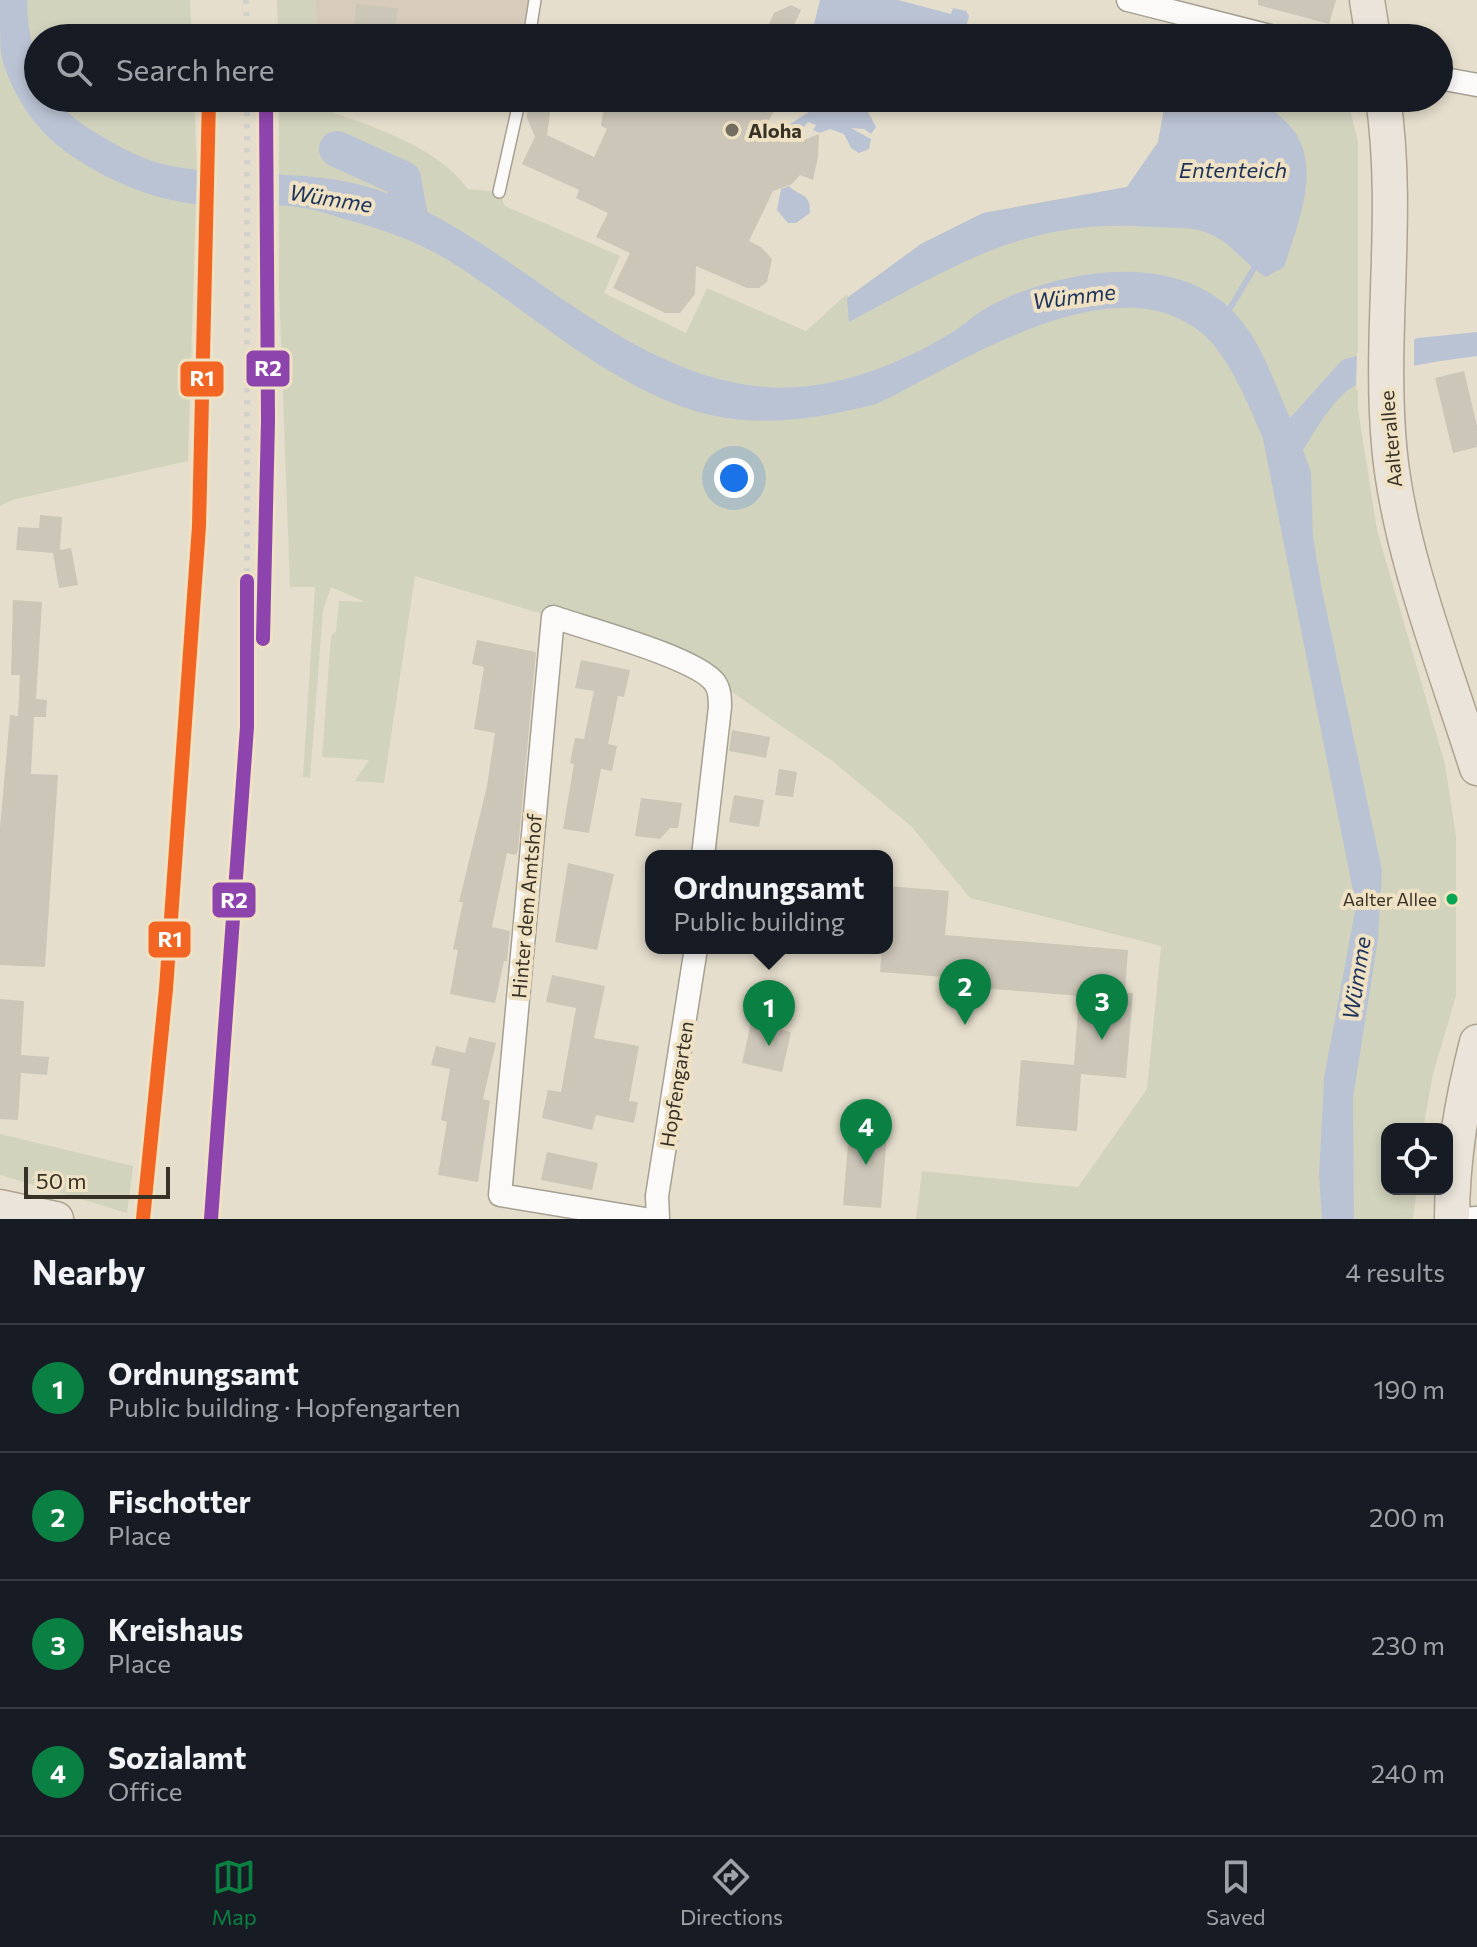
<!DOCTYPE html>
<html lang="en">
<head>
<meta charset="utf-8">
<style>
	body { margin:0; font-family:Commissioner,sans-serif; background:#242831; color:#f1f3f6 }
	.controls { position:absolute; right:24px; bottom:24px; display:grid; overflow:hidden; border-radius:16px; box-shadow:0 4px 12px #0003 }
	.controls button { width:72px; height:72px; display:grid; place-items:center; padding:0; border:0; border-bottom:2px solid #363941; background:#171b24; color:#f1f3f6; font:40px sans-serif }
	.scale { position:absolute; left:24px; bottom:20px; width:146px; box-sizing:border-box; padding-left:8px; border:4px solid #373126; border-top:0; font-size:22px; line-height:28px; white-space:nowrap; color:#373126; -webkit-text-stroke:6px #efe1c3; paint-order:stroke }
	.you { position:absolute; left:734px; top:478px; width:28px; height:28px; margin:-20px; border:6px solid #fff; border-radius:50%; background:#1a73e8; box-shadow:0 0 0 12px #1a73e833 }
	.badge { display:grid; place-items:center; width:52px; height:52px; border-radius:50%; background:#0b8043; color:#fff; font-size:26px; font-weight:700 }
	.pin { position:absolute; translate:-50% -66px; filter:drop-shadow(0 2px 4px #0008) }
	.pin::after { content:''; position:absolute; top:42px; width:28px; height:24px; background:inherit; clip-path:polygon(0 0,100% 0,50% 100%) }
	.popup { position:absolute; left:645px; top:850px; width:248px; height:104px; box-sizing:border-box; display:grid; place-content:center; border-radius:16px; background:#171b24; filter:drop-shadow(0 2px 6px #0005); font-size:26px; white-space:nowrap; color:#9ea1a6 }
	.popup b { font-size:30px; color:#f1f3f6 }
	.popup::after { content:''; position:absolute; left:50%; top:100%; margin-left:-16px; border:16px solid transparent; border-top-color:#171b24 }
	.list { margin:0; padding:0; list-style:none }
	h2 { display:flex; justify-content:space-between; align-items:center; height:104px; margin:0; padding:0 32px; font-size:34px }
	h2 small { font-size:26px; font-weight:400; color:#9ea1a6 }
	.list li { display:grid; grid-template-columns:52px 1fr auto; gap:24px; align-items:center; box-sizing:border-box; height:128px; padding:0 32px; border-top:2px solid #363941 }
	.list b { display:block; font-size:30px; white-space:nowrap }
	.list p { margin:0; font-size:26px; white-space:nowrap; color:#9ea1a6 }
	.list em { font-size:26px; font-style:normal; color:#9ea1a6 }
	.icon { flex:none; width:44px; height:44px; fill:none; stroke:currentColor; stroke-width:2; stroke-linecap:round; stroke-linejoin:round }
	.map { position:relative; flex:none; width:1477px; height:1219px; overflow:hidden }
	.search { position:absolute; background:#171b24; box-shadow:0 4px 12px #0003; left:24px; right:24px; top:24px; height:88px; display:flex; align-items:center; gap:20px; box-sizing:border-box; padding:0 28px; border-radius:44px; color:#9ea1a6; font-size:30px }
	.sheet { height:616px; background:#171b24 }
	nav { display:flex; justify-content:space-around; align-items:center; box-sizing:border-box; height:112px; border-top:2px solid #363941; background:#171b24; font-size:22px; color:#9ea1a6 }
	nav a { display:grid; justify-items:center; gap:4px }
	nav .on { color:#0b8043 }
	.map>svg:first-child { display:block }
	.industrial { fill:#d7ccbb }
	.green { fill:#d2d3bd }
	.water { fill:#bac3d3 }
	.pier { fill:#e5decd }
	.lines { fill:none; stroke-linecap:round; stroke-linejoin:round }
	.stream { stroke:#bac3d3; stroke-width:6 }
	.river { stroke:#bac3d3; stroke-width:36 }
	.building { fill:#ccc6b8 }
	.lane-casing { stroke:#a6a093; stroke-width:14 }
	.street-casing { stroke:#a6a093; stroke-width:25 }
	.primary-casing { stroke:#afa28e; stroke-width:37 }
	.lane { stroke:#fbfaf8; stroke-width:11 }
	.street { stroke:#fbfaf8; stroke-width:22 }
	.primary { stroke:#eae4db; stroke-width:34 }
	.rail { stroke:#d2d0cb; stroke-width:6; stroke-dasharray:4 8; stroke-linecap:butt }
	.rail-1-casing { stroke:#efe1c3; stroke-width:20 }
	.rail-2-casing { stroke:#efe1c3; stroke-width:20 }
	.rail-1 { stroke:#f26522; stroke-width:14 }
	.rail-2 { stroke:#8e44ad; stroke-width:14 }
	.poi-dot { fill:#746e60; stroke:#efe1c3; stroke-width:3 }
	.bus-dot { fill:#00a651; stroke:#efe1c3; stroke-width:3 }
	.labels { text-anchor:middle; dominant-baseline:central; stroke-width:8; stroke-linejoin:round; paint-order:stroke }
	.bus-label { font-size:18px; fill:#373126; stroke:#efe1c3; text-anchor:end }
	.poi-label { font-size:20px; font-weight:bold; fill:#373126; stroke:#efe1c3; text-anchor:start }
	.street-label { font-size:20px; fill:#373126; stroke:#efe1c3 }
	.water-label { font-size:22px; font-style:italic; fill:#1d3259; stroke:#efe1c3 }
	.line-badge { stroke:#efe1c3; stroke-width:3 }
	.badge-label { font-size:22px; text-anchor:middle; font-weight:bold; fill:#fff }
</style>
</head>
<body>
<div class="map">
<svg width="1477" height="1219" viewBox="0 0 1477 1219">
	<rect width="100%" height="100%" fill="#e5decd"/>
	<polygon class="industrial" points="315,0 532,0 527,38 316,38"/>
	<g class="green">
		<polygon points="0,0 190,0 192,38 38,38 38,98 194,98 197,168 188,461 12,500 0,506"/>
		<polygon points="277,0 315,0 316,38 278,38"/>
		<path d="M279,98H323L322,109C370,125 437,146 468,189L499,192L505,206L620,256L604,293L686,333L707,288L806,331L847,294L848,297L921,244L983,213L1127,187L1158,142L1166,98H1347L1358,141V409L1377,530L1445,764L1456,836V996L1433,1074L1423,1129H1387V1189H1417L1413,1219H916L922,1171L1078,1187L1147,1089L1161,946L970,898L911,826L831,760L707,675L553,617L415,576L384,783L355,781L369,760L322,757L331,636L336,631L339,601L365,602L331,587L323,610L310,778L303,777L315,587H290L279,289Z"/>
		<polygon points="0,1134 133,1166 127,1213 0,1175"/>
	</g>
	<g class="water">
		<path d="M0,0H27C27,34 38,64 38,98H55C66,113 82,125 98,134C118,146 139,158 162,164C235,181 314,165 386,193C518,244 620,375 766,387C831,392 899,365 953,332C965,324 975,314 988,307C1053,272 1161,251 1224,303C1259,332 1272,378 1290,418L1342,360L1418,338L1477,332V356C1441,361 1385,367 1354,386C1333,399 1316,429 1303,450L1311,472L1313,537L1322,590L1382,870L1378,939L1353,1098L1354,1219H1322L1319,1176L1324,1078L1356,906L1263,439C1250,408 1229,356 1203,334C1115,259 960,364 876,404C813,420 749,430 686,408C599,378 528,310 451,262C420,242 379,228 344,219C329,214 313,209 297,207C264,203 229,208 195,204C152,199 108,181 72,156C37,133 11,95 1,54C0,38 0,17 0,0Z"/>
		<polygon points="820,0 898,0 951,14 953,8 966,11 969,16 963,38 866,38 814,24"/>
		<path d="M821,98H896L890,104L874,105L868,112L876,127L871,134L864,129L851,128L871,139L869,149L859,153L851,148L844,134L830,129L820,133L813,130L816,125L808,122L794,138L783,132C794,117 816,113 821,98Z"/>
		<path d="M1166,98H1252C1265,102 1273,110 1283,119C1327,157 1299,220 1284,267L1266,277C1242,263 1230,239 1202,231C1188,227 1169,228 1153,227C1026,217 957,265 849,322L847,298L921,244L983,213L1127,187L1158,142Z"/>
		<path d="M789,186C799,197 811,192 810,213L796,223H788L777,210L781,189Z"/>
	</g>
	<g class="pier">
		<polygon points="197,164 279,169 279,210 196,208"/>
		<polygon points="1414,335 1414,370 1356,390 1357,352"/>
	</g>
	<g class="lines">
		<polyline class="stream" points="1226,315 1253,270"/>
		<polyline class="river" points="337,149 403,179 410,217"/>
	</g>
	<g class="building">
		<polygon points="1258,0 1336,0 1329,24 1258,5"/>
		<polygon points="356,4 398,8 394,38 353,38"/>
		<polygon points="791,5 801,10 788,38 763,38 774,13"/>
		<polygon points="528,98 552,98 547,135 594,157 607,129 601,126 605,98 780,98 767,125 799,142 819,134 818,157 813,180 800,175 792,184 773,191 749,241 761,247 772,259 767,282 759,288 747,288 696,266 695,294 680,313 665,313 613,288 630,253 596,237 608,213 576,198 579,190 522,164 535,137 527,118"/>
		<polygon points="1464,371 1477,426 1477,447 1453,453 1435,378"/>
		<polygon points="40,515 62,517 60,550 71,548 78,585 59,588 53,553 16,550 18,527 39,528"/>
		<polygon points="13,600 42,602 36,699 47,700 46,717 34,717 31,774 58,775 45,967 0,965 0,828 10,715 18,716 20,675 11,675"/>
		<polygon points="477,640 536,652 518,850 516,855 507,853 492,927 510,931 507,961 504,961 495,1003 450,994 458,950 453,949 463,902 459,902 487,786 495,733 474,729 484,667 472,664"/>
		<polygon points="581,660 630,670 624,697 618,696 608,744 617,746 612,771 601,769 589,833 563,829 574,764 570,763 575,738 584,739 594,691 575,688"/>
		<polygon points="732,730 770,737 766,758 729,751"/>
		<polygon points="779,769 797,772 793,797 775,795"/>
		<polygon points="734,795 764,800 759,827 729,822"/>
		<polygon points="641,798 682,803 678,828 670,828 660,839 635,836"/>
		<polygon points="568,863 614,874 597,950 555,942"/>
		<polygon points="887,886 949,891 945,935 1128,950 1125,993 1133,993 1126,1078 1081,1074 1077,1131 1016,1126 1021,1060 1074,1065 1079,996 970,987 970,979 880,972 882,948 887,948"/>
		<polygon points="552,975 605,986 594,1038 639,1046 629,1101 638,1102 634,1123 596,1115 592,1130 542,1118 548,1090 561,1092 576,1008 546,1002"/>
		<polygon points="0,999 24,1001 21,1055 49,1057 47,1075 21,1073 18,1120 0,1119"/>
		<polygon points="751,1023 791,1032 782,1072 742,1063"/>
		<polygon points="469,1037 496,1043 483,1099 490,1101 478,1182 438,1175 447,1122 441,1120 450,1069 431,1065 436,1046 465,1053"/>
		<polygon points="850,1119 888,1122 881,1208 843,1205"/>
		<polygon points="547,1152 598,1163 592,1190 541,1180"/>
	</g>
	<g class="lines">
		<defs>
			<g id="lane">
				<polyline points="529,38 535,0"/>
				<polyline points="499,192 520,98"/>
			</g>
			<g id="street">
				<polyline points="1128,0 1278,38"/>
				<polyline points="1439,78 1477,85"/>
				<path d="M645,1219L500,1195L553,617C585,628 698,658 715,683C720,690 720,699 720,707L703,856"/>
				<polyline points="658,1219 657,1196 696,948"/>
				<polyline points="1461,1219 1477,1218"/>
			</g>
			<g id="primary">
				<polyline points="1367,0 1373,38"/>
				<path d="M1383,98C1400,213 1379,329 1389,445C1398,550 1445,666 1477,768"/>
				<polyline points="0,1207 56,1219"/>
				<path d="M1452,1219C1452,1157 1462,1102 1477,1042"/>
			</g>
		</defs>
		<use href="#lane" class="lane-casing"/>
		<use href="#street" class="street-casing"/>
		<use href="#primary" class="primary-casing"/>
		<use href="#lane" class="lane"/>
		<use href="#street" class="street"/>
		<use href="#primary" class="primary"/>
		<g class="rail">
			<polyline points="246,0 247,38"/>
			<polyline points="211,1219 247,727 247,98"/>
		</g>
		<defs>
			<polyline id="rail-1" points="143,1219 166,989 199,526 209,98"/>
			<g id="rail-2">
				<polyline points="263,639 268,421 266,98"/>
				<polyline points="211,1219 247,727 247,581"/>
			</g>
		</defs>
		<use href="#rail-1" class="rail-1-casing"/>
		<use href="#rail-2" class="rail-2-casing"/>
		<use href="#rail-1" class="rail-1"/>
		<use href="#rail-2" class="rail-2"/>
	</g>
	<circle class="poi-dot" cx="732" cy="130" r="8"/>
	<circle class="bus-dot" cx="1452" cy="899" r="7"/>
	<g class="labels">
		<g class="bus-label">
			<text x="1437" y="899">Aalter Allee</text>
		</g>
		<g class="poi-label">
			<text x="748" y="130">Aloha</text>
		</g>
		<g class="street-label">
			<text transform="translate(1390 439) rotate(-95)">Aalterallee</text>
			<text transform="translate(526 906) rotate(-85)">Hinter dem Amtshof</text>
			<text transform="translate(676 1084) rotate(-81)">Hopfengarten</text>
		</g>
		<g class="water-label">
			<text x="1233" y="169">Ententeich</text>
			<text transform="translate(331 198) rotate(9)">Wümme</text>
			<text transform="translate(1074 296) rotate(-7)">Wümme</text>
			<text transform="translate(1356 978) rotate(-81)">Wümme</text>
		</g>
	</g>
	<g class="line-badge">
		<rect x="245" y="349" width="46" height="39" rx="8" fill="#8e44ad"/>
		<rect x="179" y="360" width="46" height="38" rx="8" fill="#f26522"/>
		<rect x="211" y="881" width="46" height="38" rx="8" fill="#8e44ad"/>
		<rect x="147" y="920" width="45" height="39" rx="8" fill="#f26522"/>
	</g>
	<g class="badge-label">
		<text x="268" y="376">R2</text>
		<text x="202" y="386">R1</text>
		<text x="234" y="908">R2</text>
		<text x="170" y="947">R1</text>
	</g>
</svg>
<div class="controls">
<button><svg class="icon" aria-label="locate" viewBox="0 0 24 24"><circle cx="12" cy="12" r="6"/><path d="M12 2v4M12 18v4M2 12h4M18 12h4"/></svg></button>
</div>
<div class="scale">50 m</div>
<div class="you"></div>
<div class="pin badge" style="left:769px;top:1046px">1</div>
<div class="popup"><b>Ordnungsamt</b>Public building</div>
<div class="pin badge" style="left:965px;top:1025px">2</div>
<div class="pin badge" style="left:1102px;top:1040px">3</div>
<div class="pin badge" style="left:866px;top:1165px">4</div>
<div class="search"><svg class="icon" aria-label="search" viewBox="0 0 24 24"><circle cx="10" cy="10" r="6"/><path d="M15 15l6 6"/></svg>Search here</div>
</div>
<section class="sheet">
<h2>Nearby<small>4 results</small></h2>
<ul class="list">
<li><span class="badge">1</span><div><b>Ordnungsamt</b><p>Public building · Hopfengarten</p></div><em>190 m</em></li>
<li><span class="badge">2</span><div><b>Fischotter</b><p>Place</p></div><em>200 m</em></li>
<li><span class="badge">3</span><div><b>Kreishaus</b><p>Place</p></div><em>230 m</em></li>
<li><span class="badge">4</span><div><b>Sozialamt</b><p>Office</p></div><em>240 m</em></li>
</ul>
</section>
<nav>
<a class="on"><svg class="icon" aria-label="map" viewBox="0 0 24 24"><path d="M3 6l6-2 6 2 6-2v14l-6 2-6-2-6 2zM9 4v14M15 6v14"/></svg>Map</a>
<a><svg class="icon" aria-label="directions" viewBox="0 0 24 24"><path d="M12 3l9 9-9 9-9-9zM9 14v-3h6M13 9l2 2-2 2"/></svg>Directions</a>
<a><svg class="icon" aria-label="saved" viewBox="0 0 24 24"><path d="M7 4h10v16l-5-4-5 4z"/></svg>Saved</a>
</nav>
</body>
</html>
